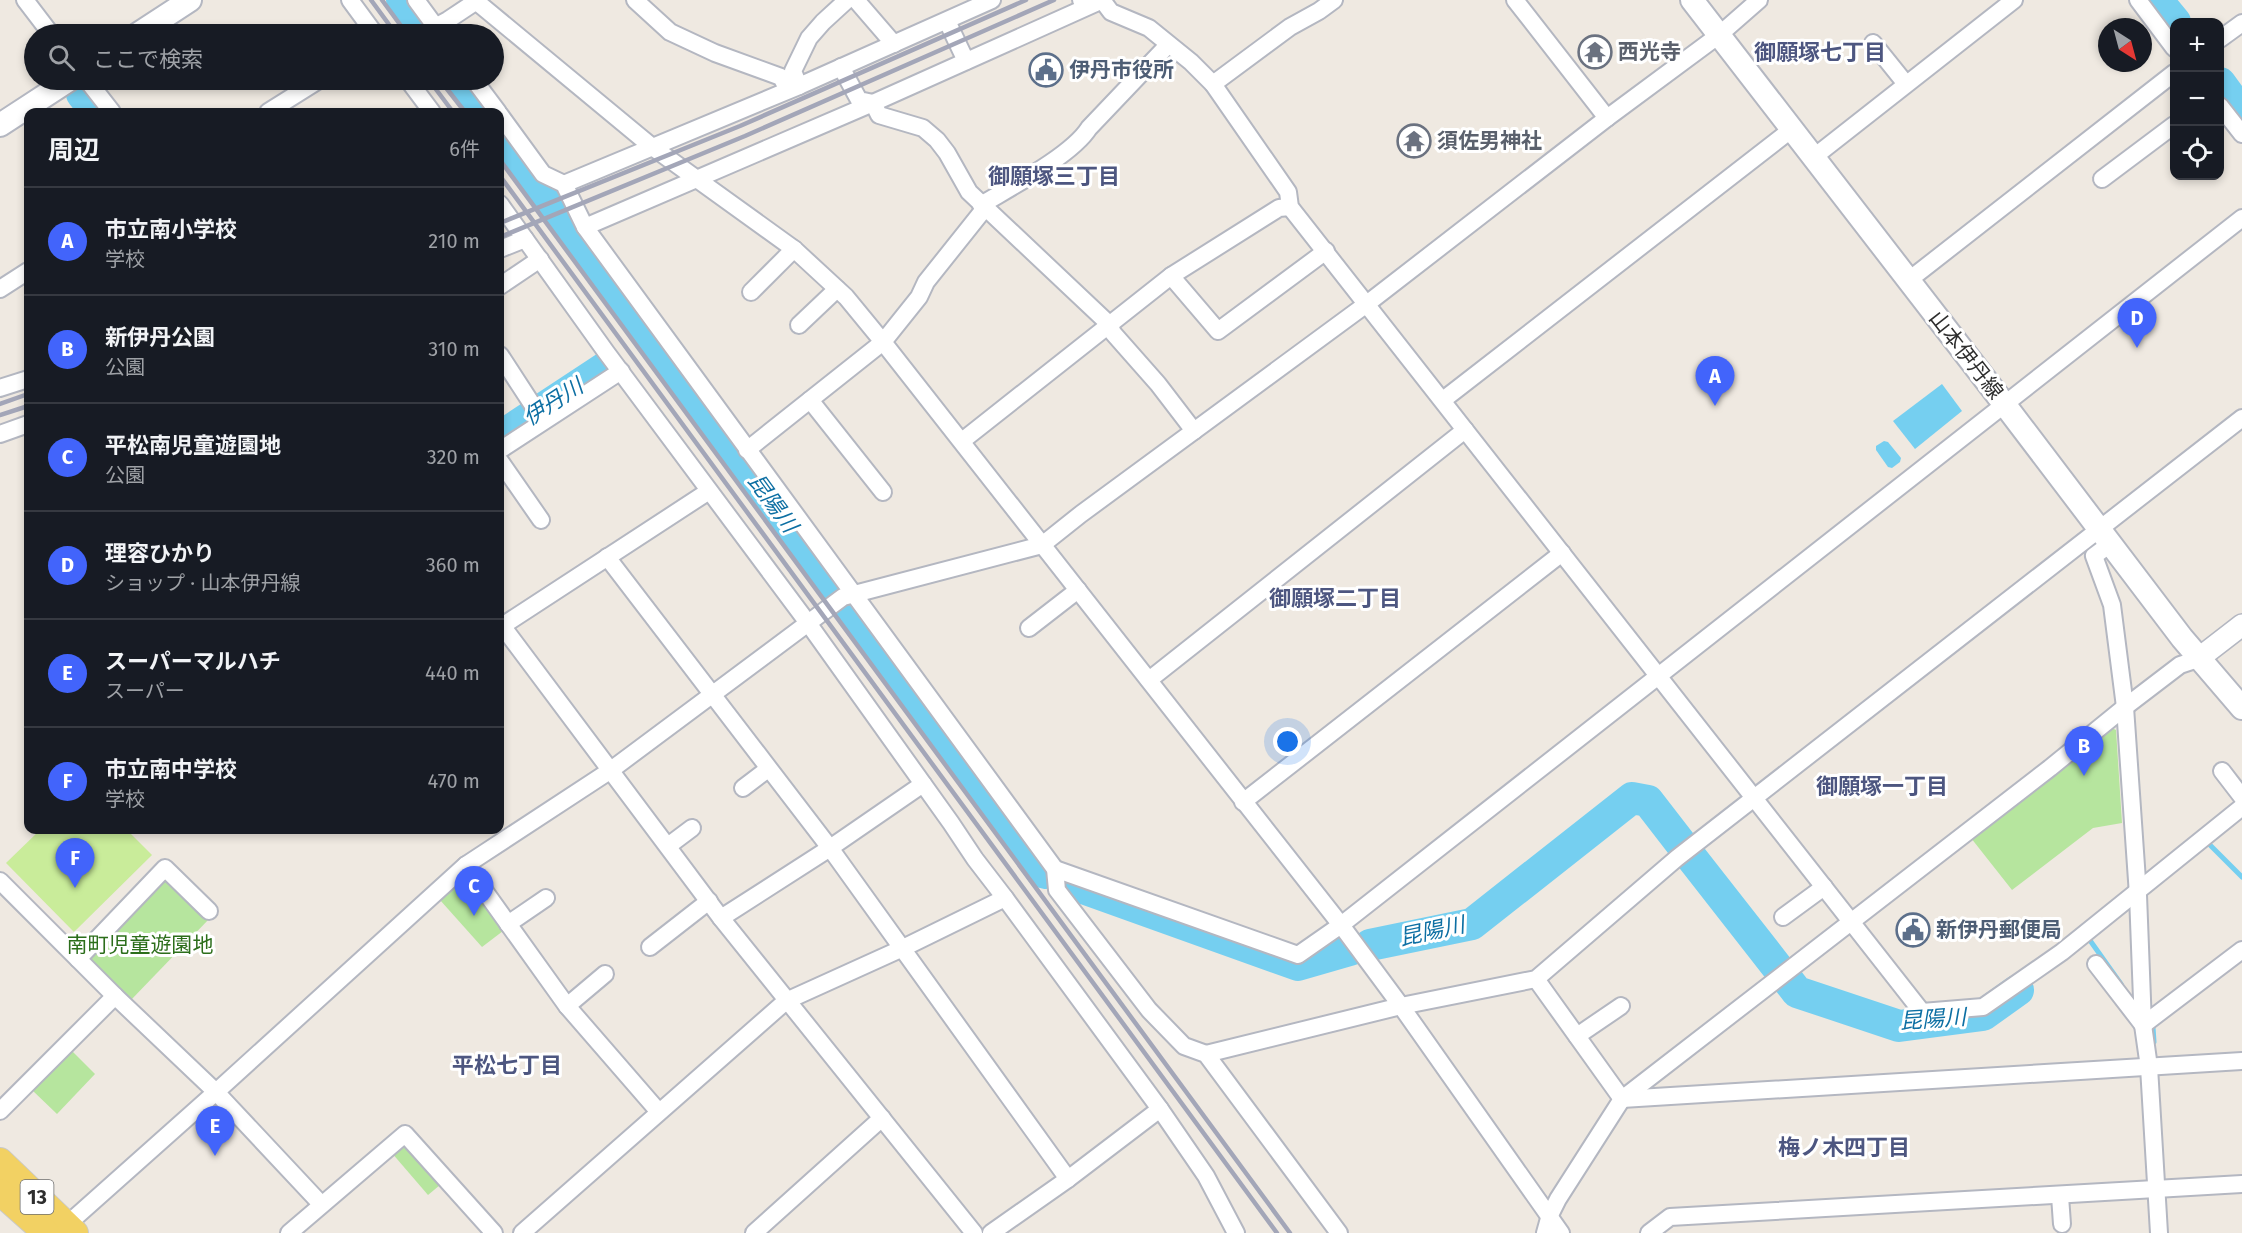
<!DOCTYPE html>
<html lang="ja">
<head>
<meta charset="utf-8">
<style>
	body { margin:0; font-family:"Fira Sans","Noto Sans JP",sans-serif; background:#242831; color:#f1f3f6 }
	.controls { position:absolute; right:18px; top:18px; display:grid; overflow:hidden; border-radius:12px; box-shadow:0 3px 9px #0003 }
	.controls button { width:54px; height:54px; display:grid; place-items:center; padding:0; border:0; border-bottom:2px solid #363941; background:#171b24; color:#f1f3f6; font:30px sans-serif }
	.compass { position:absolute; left:2098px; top:18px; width:54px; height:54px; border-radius:50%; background:#171b24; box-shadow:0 3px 9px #0003; rotate:144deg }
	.you { position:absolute; left:1288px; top:742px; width:21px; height:21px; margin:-15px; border:4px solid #fff; border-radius:50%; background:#1a73e8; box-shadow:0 0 0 9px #1a73e833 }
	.badge { display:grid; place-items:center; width:39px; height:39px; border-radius:50%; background:#4264fb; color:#fff; font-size:20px; font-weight:700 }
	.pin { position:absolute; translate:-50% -50px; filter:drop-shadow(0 2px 3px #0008) }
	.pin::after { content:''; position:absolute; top:32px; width:21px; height:18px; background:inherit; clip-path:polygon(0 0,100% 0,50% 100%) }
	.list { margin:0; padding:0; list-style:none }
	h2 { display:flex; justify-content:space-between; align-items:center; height:78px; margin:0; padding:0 24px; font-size:26px }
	h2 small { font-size:20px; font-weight:400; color:#9ea1a6 }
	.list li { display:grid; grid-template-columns:39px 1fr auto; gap:18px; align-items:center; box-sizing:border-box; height:108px; padding:0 24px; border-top:2px solid #363941 }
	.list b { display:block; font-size:22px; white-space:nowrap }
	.list p { margin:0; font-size:20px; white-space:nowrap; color:#9ea1a6 }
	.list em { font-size:20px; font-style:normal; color:#9ea1a6 }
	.icon { flex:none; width:33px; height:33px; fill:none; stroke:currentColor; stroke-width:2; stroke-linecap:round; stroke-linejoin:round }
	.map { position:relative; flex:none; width:2242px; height:1233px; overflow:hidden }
	.search { position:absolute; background:#171b24; box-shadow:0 3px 9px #0003; left:24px; top:24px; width:480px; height:66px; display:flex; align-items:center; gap:15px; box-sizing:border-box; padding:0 21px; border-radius:33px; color:#9ea1a6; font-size:22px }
	.panel { position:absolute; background:#171b24; box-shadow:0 3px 9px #0003; left:24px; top:108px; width:480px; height:726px; border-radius:12px }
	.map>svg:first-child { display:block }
	.green { fill:#b6e59e }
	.pitch { fill:#c9ec9a }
	.water { fill:#75cff0 }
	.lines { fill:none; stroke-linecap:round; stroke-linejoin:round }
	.stream { stroke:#75cff0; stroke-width:5 }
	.river { stroke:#75cff0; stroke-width:32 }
	.minor-casing { stroke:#b4b7c1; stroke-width:20 }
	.tertiary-casing { stroke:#b4b7c1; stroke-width:24 }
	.secondary-casing { stroke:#b4b7c1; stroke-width:26 }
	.primary-casing { stroke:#c9c9c9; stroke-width:28 }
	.minor { stroke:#fff; stroke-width:16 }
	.tertiary { stroke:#fff; stroke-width:21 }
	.secondary { stroke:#fff; stroke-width:22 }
	.primary { stroke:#f2d163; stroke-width:26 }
	.rail { stroke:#a3a6b8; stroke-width:4.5 }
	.labels { text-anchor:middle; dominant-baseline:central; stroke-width:6; stroke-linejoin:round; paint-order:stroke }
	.shield { fill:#fff; stroke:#6d6d6d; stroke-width:1.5 }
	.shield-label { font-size:20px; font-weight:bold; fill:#2e2e2e }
	.worship-label { font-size:21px; font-weight:bold; fill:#5b616d; stroke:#fff; text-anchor:start }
	.service-label { font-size:21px; font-weight:bold; fill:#4e5e75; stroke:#fff; text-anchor:start }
	.street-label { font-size:21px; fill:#2e2e2e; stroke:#fff }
	.park-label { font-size:21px; fill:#2c6e1b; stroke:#fff }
	.neighbourhood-label { font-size:22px; font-weight:bold; fill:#4d5680; stroke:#fff }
	.water-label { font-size:22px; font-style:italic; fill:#0d6fa3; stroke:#fff }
</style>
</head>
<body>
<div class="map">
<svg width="2242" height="1233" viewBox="0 0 2242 1233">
	<rect width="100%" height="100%" fill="#efe9e1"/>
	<g class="green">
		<polygon points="2112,728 2116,730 2122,823 2093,828 2012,890 1971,838"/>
		<polygon points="162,876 210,918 130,1001 88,961"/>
		<polygon points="464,880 474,885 503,931 482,947 440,900"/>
		<polygon points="71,1050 95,1074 57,1114 32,1090"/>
		<polygon points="405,1145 440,1185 428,1195 391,1152"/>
	</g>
	<polygon class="pitch" points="40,830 127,830 152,855 74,932 6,863"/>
	<g class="water">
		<polygon points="1942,384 1962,411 1915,449 1893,421"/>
		<polygon points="1884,441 1888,442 1901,458 1900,462 1892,468 1888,467 1876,450 1876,446"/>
	</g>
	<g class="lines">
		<g class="stream">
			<polyline points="2208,843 2242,877"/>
			<polyline points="2089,939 2121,984"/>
			<polyline points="2153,1027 2154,1042"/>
		</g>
		<g class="river">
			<polyline points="402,0 427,34"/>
			<polyline points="2157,0 2175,22"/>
			<polyline points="460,80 484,112"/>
			<polyline points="2220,83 2242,113"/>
			<polyline points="82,94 96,112"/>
			<polyline points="500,133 1042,872 1046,873"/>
			<polyline points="500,437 606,367"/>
			<polyline points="1691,857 1777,967"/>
			<polyline points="1066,882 1298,965 1350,950"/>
			<polyline points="1370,945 1472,924 1632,798 1648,801 1682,845"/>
			<polyline points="1787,979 1797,992 1899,1026 1983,1015 2018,990"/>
		</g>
		<defs>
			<g id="minor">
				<polyline points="25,0 51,34"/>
				<polyline points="350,0 375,34"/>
				<polyline points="416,0 441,34"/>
				<polyline points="635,0 670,32 715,53 781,77 788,90"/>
				<polyline points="856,0 894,44"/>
				<polyline points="1081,0 1102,0 1111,12 1149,28 1191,62 1213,84 1288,192 1290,207 1922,1012 1983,1007 2062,952 2242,807"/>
				<polyline points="1515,0 1607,118"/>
				<polyline points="2138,0 2174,48"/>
				<polyline points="477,2 651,146 794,249 846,297 883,342 1341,925 1401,1006 1561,1233"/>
				<polyline points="947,21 966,61"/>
				<polyline points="435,27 448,20 478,0"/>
				<polyline points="2220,39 2242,23"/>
				<polyline points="1873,43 1906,84"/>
				<polyline points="841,67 859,100 873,103 879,115 923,128 937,140 947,153 969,192 1109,324 1113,333 1158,384 1194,431"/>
				<polyline points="87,80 112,112"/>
				<polyline points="408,80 432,112"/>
				<polyline points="474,80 498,112"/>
				<polyline points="1213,84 1290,27 1319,11 1334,0"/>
				<polyline points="799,86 793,71 809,38 823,22 847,0"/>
				<polyline points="2220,106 2242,134"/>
				<polyline points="268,112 319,80"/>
				<polyline points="500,115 543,174 564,184 585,227 1055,869 1057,890 1149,1010 1184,1046 1206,1054 1339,1233"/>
				<polyline points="1814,157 2014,0"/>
				<polyline points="2102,179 2174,125"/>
				<polyline points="564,184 799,86 992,0"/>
				<polyline points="500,204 606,352 808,623 951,823 975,859 1005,898 1160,1109 1206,1176 1236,1233"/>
				<path d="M981,205C1011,187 1072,155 1089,128L1168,45"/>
				<polyline points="585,227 873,103 1096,3"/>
				<polyline points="500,249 525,239"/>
				<polyline points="1171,276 1218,331 1326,251"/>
				<polyline points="1909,280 2174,73"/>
				<polyline points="500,286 540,259"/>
				<polyline points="0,289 28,271"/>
				<polyline points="751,292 794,249"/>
				<polyline points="799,325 837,289"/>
				<polyline points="500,355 543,421"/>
				<polyline points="0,388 28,379"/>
				<polyline points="810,400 883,492"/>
				<polyline points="1443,400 1792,129"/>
				<polyline points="0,434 28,424"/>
				<polyline points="962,441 1171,276 1279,208 1290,207"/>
				<polyline points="500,450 621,371"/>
				<polyline points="747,450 883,342 919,297 926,282 985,208"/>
				<polyline points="500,461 541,520"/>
				<polyline points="2110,544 2094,556 2112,605 2125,707 2138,895 2143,1025 2149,1067 2159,1233"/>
				<polyline points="607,557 830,848 1068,1179"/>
				<polyline points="500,623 721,918 974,1233"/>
				<polyline points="502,626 709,491"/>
				<polyline points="1029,628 1078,590"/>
				<polyline points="1149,680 1465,430"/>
				<polyline points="2222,771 2242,797"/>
				<polyline points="743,788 768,769"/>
				<polyline points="1243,802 1562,553"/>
				<polyline points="668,846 692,828"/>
				<polyline points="466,865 567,1006 659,1112"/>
				<polyline points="1055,869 1298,955 1341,925 2242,218"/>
				<polyline points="0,881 115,996 216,1092 321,1204"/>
				<polyline points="1783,917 1824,887"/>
				<polyline points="721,918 830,848 923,784"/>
				<polyline points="508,924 546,898"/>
				<polyline points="650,947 709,901"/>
				<polyline points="78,959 165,868 209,911"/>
				<polyline points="2096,964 2143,1025 2242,950"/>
				<polyline points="1536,979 1622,1099"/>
				<polyline points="567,1006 605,974"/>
				<polyline points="1577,1036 1621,1006"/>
				<polyline points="1206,1054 1401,1006 1536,979 1677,858 2242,418"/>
				<polyline points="1622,1099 2242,1061"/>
				<polyline points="0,1111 115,996"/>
				<polyline points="2060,1196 2062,1224"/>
				<polyline points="61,1230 216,1092 466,865 611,770 843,597 1042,545 1081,514 1368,303 1607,118 1719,35 1759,0"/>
				<polyline points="289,1233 405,1134 494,1233"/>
				<polyline points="522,1233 786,1001 903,948 1005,898"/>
				<polyline points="754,1233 882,1118"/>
				<polyline points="991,1233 1068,1179 1160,1109"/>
				<polyline points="1545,1233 1550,1215 1558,1199 1622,1099 2050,768 2125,707 2180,665 2198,659"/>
				<polyline points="1649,1233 1670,1217 2242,1184"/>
			</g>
			<polyline id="tertiary" points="2198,659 2242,625"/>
			<g id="secondary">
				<polyline points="1692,0 2005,405 2182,638 2242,708"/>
				<polyline points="138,34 190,0"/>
				<polyline points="0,125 69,80"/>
			</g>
			<g id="primary">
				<polyline points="0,1161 75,1233"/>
				<polyline points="0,1192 46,1233"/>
			</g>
		</defs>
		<use href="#minor" class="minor-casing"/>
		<use href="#tertiary" class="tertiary-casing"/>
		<use href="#secondary" class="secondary-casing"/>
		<use href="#primary" class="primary-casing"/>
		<use href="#minor" class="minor"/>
		<use href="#tertiary" class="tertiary"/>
		<use href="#secondary" class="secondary"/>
		<use href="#primary" class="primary"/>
		<g class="rail">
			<polyline points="371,0 396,34"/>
			<polyline points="382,0 407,34"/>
			<polyline points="429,80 453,112"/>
			<polyline points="440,80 465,112"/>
			<polyline points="500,160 1290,1233"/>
			<polyline points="500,176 1277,1233"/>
			<polyline points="500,223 740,126 1026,0"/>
			<polyline points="500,237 745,136 1054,0"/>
			<polyline points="0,404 28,394"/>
			<polyline points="0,415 28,406"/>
		</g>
	</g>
	<defs>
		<symbol id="temple-ring" viewBox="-11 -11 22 22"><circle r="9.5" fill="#fff" stroke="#6b7280" stroke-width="1.5"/><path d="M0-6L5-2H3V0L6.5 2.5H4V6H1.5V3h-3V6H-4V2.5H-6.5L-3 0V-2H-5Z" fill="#6b7280"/></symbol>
		<symbol id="civic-ring" viewBox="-11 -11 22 22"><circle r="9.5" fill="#fff" stroke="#5c6f8a" stroke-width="1.5"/><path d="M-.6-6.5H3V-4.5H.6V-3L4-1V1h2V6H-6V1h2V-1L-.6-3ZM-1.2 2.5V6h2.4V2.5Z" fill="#5c6f8a"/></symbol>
	</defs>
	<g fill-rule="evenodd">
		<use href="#temple-ring" x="1576" y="33" width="38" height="38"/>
		<use href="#civic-ring" x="1027" y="51" width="38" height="38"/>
		<use href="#temple-ring" x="1395" y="122" width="38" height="38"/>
		<use href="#civic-ring" x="1894" y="911" width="38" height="38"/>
	</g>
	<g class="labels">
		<rect class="shield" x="20.5" y="1180" width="33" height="34" rx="4.5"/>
		<g class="shield-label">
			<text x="37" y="1197">13</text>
		</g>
		<g class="worship-label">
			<text x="1618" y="52">西光寺</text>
			<text x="1437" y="141">須佐男神社</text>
		</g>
		<g class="service-label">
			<text x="1069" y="70">伊丹市役所</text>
			<text x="1936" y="930">新伊丹郵便局</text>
		</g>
		<g class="street-label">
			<text transform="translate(1966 355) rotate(52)">山本伊丹線</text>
		</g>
		<g class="park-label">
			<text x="140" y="945">南町児童遊園地</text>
		</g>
		<g class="neighbourhood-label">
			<text x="1820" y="52">御願塚七丁目</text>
			<text x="1054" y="176">御願塚三丁目</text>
			<text x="1335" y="598">御願塚二丁目</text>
			<text x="1882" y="786">御願塚一丁目</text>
			<text x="507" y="1065">平松七丁目</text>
			<text x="1844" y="1147">梅ノ木四丁目</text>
		</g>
		<g class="water-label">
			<text transform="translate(553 402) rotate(-33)">伊丹川</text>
			<text transform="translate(773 503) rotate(54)">昆陽川</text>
			<text transform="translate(1432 931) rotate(-12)">昆陽川</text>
			<text transform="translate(1933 1019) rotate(-4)">昆陽川</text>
		</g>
	</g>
</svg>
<div class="controls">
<button>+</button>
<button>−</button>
<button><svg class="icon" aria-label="locate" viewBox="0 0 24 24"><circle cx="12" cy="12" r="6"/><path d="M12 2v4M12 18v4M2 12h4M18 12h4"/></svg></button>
</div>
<svg class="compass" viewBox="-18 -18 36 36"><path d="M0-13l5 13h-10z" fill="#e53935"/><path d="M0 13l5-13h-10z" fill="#9ea1a6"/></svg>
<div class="you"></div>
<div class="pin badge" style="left:1715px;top:406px">A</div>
<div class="pin badge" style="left:2084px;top:776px">B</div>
<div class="pin badge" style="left:474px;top:916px">C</div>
<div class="pin badge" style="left:2137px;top:348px">D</div>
<div class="pin badge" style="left:215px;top:1156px">E</div>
<div class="pin badge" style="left:75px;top:888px">F</div>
<div class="search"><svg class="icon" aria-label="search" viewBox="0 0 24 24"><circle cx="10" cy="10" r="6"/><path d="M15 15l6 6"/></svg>ここで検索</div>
<section class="panel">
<h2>周辺<small>6件</small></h2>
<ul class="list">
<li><span class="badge">A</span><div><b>市立南小学校</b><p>学校</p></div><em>210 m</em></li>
<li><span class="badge">B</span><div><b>新伊丹公園</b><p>公園</p></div><em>310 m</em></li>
<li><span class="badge">C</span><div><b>平松南児童遊園地</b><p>公園</p></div><em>320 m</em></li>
<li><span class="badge">D</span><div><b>理容ひかり</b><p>ショップ · 山本伊丹線</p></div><em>360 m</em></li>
<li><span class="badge">E</span><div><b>スーパーマルハチ</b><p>スーパー</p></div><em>440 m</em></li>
<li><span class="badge">F</span><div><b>市立南中学校</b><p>学校</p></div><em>470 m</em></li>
</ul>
</section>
</div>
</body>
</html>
